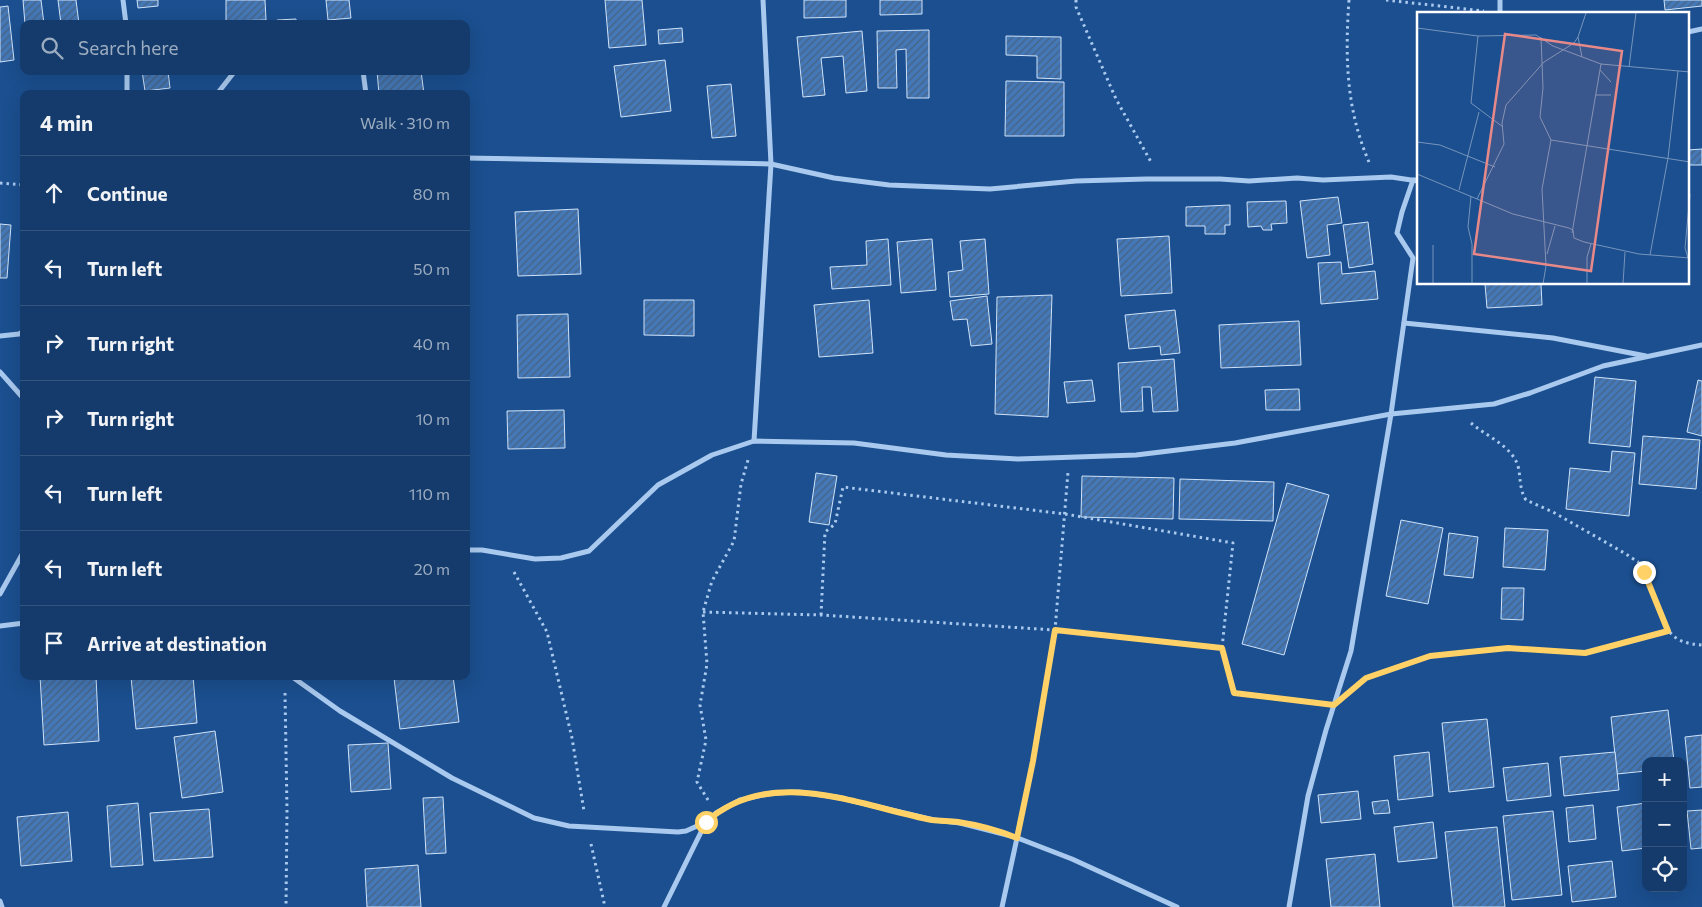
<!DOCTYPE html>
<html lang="en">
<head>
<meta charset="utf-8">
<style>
	body { margin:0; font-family:Commissioner,sans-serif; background:#1d4271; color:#f1f3f6 }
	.controls { position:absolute; right:15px; bottom:15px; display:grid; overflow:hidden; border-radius:10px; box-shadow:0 5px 20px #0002 }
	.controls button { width:45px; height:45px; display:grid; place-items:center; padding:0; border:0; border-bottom:1px solid #33557e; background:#143b6b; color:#f1f3f6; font:25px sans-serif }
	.stop { position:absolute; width:15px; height:15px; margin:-11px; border:4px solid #ffd166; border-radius:50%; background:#fff }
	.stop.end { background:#ffd166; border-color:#fff; box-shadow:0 1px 5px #0008 }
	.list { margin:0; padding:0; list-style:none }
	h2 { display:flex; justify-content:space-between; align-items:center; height:65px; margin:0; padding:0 20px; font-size:21px }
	h2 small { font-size:16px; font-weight:400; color:#9dadc1 }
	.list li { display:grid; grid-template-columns:32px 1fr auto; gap:15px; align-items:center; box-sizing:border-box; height:75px; padding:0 20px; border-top:1px solid #33557e }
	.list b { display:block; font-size:19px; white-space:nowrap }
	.list em { font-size:16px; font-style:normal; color:#9dadc1 }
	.icon { flex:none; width:28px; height:28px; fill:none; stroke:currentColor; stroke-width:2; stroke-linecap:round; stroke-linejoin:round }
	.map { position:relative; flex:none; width:1702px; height:907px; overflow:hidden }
	.search { position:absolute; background:#143b6b; box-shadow:0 5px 20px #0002; left:20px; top:20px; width:450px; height:55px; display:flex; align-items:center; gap:12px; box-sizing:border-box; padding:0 18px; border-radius:10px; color:#9dadc1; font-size:19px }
	.panel { position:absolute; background:#143b6b; box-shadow:0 5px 20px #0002; left:20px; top:90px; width:450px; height:590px; border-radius:10px }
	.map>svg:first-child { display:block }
	.building { fill:url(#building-hatch); stroke:#cfe3fa }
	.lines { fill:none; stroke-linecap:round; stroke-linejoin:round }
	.path { stroke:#a9c9ee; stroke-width:3; stroke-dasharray:2.5 4; stroke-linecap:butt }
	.minor { stroke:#a9c9ee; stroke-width:5 }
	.route { stroke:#ffd166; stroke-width:6 }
	.inset-road { fill:none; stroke:#7695bc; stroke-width:1 }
	.view { fill:#e88989; fill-opacity:0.15; stroke:#e88989; stroke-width:2.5 }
	.inset-edge { fill:none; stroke:#fff; stroke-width:2.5 }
</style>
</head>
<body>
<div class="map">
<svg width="1702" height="907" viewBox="0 0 1702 907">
	<defs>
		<pattern id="building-hatch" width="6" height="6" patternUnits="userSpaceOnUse" patternTransform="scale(1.25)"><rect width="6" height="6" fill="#4478b7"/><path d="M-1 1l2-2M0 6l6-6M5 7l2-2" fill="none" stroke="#486282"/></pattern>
	</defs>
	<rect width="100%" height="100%" fill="#1b4f8f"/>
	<g class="building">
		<polygon points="23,0 41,0 44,24 25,24"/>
		<polygon points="58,0 76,0 79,24 61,24"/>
		<polygon points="137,0 158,0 158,6 138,8"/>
		<polygon points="226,0 265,0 266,20 226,21"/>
		<polygon points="326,0 349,0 351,18 328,20"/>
		<polygon points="605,0 642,0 646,45 609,48"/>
		<polygon points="804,0 846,0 846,17 804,18"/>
		<polygon points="880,0 922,0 922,14 880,15"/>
		<polygon points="1664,0 1702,0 1702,6 1665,10"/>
		<polygon points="8,6 14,60 0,62 0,7"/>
		<polygon points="296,19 296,24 278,24 277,20"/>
		<polygon points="682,28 683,42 659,44 658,30"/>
		<polygon points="929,30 929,98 907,98 906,49 896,50 897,88 878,88 877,31"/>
		<polygon points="862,31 867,91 846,93 843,56 821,58 825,95 803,97 797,37"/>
		<polygon points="1006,36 1061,37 1061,79 1037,78 1037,56 1006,55"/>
		<polygon points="665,60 671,111 621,117 614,66"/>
		<polygon points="142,71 168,71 170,88 145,91"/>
		<polygon points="377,71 421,71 424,94 379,94"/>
		<polygon points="1006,81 1064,82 1064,136 1005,136"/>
		<polygon points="731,84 736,136 712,138 707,86"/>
		<polygon points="1702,149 1702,165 1688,165 1688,150"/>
		<polygon points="1338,197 1342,223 1327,225 1330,255 1307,258 1300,201"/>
		<polygon points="1286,201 1287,223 1271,224 1272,230 1263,230 1261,226 1248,227 1247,202"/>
		<polygon points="1230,205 1230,225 1225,225 1225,234 1205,234 1205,226 1186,226 1186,207"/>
		<polygon points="578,209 581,274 518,276 515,212"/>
		<polygon points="1368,222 1373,264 1349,268 1343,225"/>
		<polygon points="0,224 11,225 7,278 0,278"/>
		<polygon points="1169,236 1172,293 1121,296 1117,239"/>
		<polygon points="888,239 891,285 832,289 830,267 867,265 866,241"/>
		<polygon points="932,239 936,290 901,293 897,242"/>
		<polygon points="985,239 989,294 950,297 948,272 963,270 960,241"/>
		<polygon points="1341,262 1342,274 1375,271 1378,299 1321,304 1318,263"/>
		<polygon points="1485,284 1541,284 1542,305 1487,308"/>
		<polygon points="1052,295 1048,417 995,414 997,297"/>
		<polygon points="987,296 992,344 971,346 967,319 953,320 950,301"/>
		<polygon points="644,300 694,300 694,336 644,335"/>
		<polygon points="869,300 873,353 819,357 814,305"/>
		<polygon points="1175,310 1180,353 1161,355 1160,346 1129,349 1125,315"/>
		<polygon points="568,314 570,377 518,378 517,315"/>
		<polygon points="1299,321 1301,365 1221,368 1219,325"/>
		<polygon points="1174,359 1178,411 1153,412 1151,387 1142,387 1143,411 1121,412 1118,363"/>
		<polygon points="1595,377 1636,381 1630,447 1589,443"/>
		<polygon points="1092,380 1095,401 1067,403 1064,382"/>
		<polygon points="1698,380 1702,381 1702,436 1687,432"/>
		<polygon points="1299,389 1300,410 1266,410 1265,390"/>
		<polygon points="564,410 565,448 508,449 507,411"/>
		<polygon points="1643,436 1700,440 1696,489 1639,484"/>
		<polygon points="1612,451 1635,453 1629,516 1566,509 1570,468 1610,472"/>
		<polygon points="816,473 837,476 829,525 809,522"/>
		<polygon points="1082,476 1174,478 1173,519 1081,517"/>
		<polygon points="1180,479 1274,482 1273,521 1179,519"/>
		<polygon points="1287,483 1329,495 1284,655 1242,644"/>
		<polygon points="1401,520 1443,528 1428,604 1386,596"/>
		<polygon points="1505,528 1548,530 1545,570 1503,567"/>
		<polygon points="1449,533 1478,537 1473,578 1444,575"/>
		<polygon points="1502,588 1524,588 1523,620 1501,619"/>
		<polygon points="40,676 96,676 99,741 44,745"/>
		<polygon points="193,676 197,723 136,729 131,677"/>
		<polygon points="409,676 453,676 459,722 400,729 394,678"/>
		<polygon points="1668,710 1674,761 1646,761 1646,771 1617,774 1611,717"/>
		<polygon points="1487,719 1494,787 1449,792 1442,723"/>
		<polygon points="215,731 223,792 182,798 174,737"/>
		<polygon points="1702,735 1702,787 1690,788 1685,737"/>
		<polygon points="388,743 391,789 351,792 348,745"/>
		<polygon points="1429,752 1433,796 1398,800 1394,756"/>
		<polygon points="1615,752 1619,790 1564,796 1560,757"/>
		<polygon points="1548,763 1551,796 1507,801 1503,768"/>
		<polygon points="1358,791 1361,819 1321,823 1318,795"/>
		<polygon points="443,797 446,853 426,854 423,798"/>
		<polygon points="1388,800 1390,813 1374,814 1372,802"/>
		<polygon points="138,803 143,865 111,867 107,806"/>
		<polygon points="1646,803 1646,848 1622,851 1617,807"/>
		<polygon points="1593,805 1596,839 1569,842 1566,808"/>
		<polygon points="209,809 213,857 154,861 150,813"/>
		<polygon points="1702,810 1702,848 1691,849 1687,811"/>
		<polygon points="1553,811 1562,895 1512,900 1503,816"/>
		<polygon points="68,812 72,861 21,866 17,817"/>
		<polygon points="1433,822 1437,858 1398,862 1394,827"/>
		<polygon points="1497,827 1505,907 1453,907 1445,832"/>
		<polygon points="1375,854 1380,907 1331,907 1326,859"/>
		<polygon points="1612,861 1616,897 1572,902 1568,866"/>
		<polygon points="418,865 421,907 367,907 365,869"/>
	</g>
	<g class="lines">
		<g class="path">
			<polyline points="1076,0 1076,7 1116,99 1151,162"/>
			<path d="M1349,0C1345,57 1346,109 1369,162"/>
			<polyline points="1386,0 1484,11"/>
			<polyline points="0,183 24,185"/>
			<path d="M1471,423C1486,436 1512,446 1518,466C1521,478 1519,489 1526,500L1553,512L1626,554L1638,562L1644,572L1669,631C1677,642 1689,644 1702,645"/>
			<polyline points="514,572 547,632 572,738 584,811"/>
			<polyline points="703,612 821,615 1055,630 1222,648 1235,693 1318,703"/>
			<polyline points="821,615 825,532 835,524 843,487 1065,514 1233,543 1222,648"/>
			<polyline points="1359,684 1366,678 1430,656 1508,648 1585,653 1669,631"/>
			<polyline points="285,693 287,810 286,907"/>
			<polyline points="708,800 697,782 706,740 700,705 707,664 703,612 712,581 734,541 741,484 748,460"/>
			<polyline points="1021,823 1033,761 1055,630 1068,472"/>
			<polyline points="591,844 605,907"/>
		</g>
		<g class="minor">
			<polyline points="123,0 126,24"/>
			<polyline points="1500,0 1500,14"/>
			<polyline points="1688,32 1702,29"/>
			<polyline points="127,71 127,94"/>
			<polyline points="363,71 366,94"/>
			<polyline points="217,94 235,71"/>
			<polyline points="466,158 771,164 834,178 889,185 990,189 1076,181 1146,179 1220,179 1249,181 1297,178 1323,180 1391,177 1418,181"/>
			<polyline points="1404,323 1553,338 1646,356"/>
			<polyline points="0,336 19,334 24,331"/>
			<polyline points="0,372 24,399"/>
			<polyline points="754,441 771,164 763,0"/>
			<polyline points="466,550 482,550 535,559 561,558 589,551 658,485 712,455 754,441 854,443 946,455 1018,459 1136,455 1235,443 1391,414 1494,404 1530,393 1603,366 1702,345"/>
			<polyline points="0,594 24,551"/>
			<polyline points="0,626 24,623"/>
			<polyline points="291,676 340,711 452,778 534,818 569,826 678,832 686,831 706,822 716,813 740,800 772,793 799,792 836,797 934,820 960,823 1015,837 1072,859 1177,907"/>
			<polyline points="0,901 2,907"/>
			<polyline points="664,907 706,822"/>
			<polyline points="1002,907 1017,838"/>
			<polyline points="1289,907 1308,796 1326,730 1351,651 1391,414 1413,258 1397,233 1402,212 1413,180 1415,180"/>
		</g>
	</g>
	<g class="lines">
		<path class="route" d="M706,822C771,764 859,806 932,820C941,821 950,821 958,822C978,825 1000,831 1017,838L1033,761L1055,630L1222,648L1234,693L1334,705L1366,678L1430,656L1508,648L1585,653L1668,631L1644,572"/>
	</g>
	<g transform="translate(1417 12)">
		<rect width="272" height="272" fill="#1b4f8f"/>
		<path class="inset-road" d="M0,16L61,24L119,23L136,34L184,52L273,60M61,24L54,91L86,115M124,25L126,76L123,105L134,128L125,177L129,254L126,272M165,45L161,25L169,1M212,55L219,1M183,58L194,70M178,83H194M134,128L273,150M0,130L23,133L78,155M0,162L96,202L152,216L156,218L157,226L167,230L222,242L273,246M42,178L62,100M54,184L51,215L55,232V272M60,187L87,132L85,111L89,93L127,50L157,31L161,25M155,221L184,52M130,242L138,214M233,243L251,146L261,59M271,246L268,236L273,182M16,272V233M170,272V245L174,232M206,272L208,240"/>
		<path class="view" d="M88,22L205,39L174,259L57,242Z"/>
		<rect width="272" height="272" class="inset-edge"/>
	</g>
</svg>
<div class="controls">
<button>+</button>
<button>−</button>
<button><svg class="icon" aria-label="locate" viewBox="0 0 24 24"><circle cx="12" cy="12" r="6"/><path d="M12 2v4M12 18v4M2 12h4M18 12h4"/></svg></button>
</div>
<div class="stop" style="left:706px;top:822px"></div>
<div class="stop end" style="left:1644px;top:572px"></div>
<div class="search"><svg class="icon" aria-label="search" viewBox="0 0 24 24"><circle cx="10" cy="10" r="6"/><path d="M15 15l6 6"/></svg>Search here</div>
<section class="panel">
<h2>4 min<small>Walk · 310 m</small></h2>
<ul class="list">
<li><svg class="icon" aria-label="ahead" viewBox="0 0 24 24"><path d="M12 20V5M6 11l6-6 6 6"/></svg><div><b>Continue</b></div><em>80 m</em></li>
<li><svg class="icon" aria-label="left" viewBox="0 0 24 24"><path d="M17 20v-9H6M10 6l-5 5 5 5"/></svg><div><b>Turn left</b></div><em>50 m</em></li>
<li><svg class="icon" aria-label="right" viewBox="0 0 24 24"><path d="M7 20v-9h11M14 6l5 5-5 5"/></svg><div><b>Turn right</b></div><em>40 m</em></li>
<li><svg class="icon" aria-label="right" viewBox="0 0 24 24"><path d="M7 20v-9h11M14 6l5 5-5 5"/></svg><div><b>Turn right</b></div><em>10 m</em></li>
<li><svg class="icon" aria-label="left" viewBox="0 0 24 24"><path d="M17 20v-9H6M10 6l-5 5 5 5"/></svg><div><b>Turn left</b></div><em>110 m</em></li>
<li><svg class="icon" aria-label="left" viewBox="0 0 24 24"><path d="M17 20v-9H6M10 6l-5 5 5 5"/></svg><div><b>Turn left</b></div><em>20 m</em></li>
<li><svg class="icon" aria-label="arrive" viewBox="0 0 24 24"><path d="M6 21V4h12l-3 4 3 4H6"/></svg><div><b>Arrive at destination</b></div></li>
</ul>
</section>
</div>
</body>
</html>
